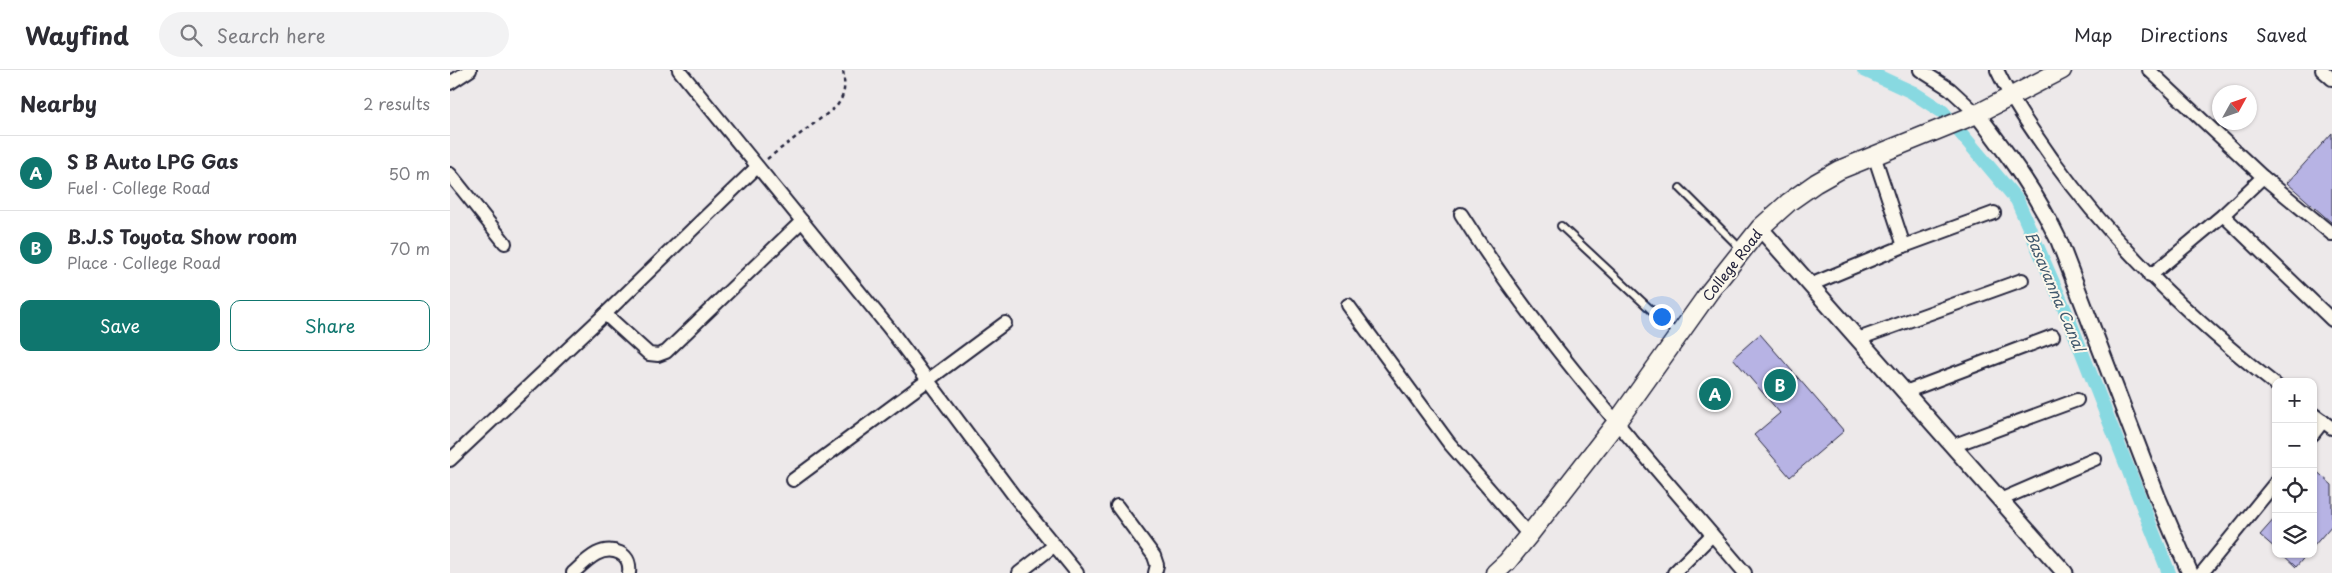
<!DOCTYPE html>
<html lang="en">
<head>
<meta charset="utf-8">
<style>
	body { margin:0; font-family:"Playpen Sans",sans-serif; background:#f2f2f3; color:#2b2b33 }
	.controls { position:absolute; right:15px; bottom:15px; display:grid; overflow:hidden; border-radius:10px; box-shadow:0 1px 4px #0004 }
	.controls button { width:45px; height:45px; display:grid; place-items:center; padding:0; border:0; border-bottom:1px solid #e1e1e2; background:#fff; color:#2b2b33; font:25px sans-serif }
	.compass { position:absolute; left:1762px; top:15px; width:45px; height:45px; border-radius:50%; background:#fff; box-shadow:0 1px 4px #0004; rotate:50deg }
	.you { position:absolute; left:1211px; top:246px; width:18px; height:18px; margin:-12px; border:4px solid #fff; border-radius:50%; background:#1a73e8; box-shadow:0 0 0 8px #1a73e833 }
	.badge { display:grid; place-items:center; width:32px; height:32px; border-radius:50%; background:#0f766e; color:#fff; font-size:16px; font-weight:700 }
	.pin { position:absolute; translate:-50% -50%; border:2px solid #fff; box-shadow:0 1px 5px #0006 }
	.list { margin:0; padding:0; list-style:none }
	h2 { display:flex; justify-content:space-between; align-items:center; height:65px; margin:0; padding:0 20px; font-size:21px }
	h2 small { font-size:16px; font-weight:400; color:#7c7c81 }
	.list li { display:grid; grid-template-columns:32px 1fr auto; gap:15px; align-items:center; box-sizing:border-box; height:75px; padding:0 20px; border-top:1px solid #e1e1e2 }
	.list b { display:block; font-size:19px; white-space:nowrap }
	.list p { margin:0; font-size:16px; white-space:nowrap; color:#7c7c81 }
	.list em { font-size:16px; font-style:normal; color:#7c7c81 }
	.actions { display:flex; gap:10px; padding:15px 20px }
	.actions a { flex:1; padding:11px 0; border:1px solid #0f766e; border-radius:10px; text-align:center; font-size:18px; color:#0f766e }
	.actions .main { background:#0f766e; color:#fff }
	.icon { flex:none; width:28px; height:28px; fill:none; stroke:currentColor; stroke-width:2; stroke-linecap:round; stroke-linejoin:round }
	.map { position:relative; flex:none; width:1882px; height:503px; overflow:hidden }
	header { display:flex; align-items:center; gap:30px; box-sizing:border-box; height:70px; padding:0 25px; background:#fff; border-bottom:1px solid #e1e1e2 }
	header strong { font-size:24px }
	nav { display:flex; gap:28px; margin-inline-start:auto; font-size:18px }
	.search { width:350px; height:45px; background:#f2f2f3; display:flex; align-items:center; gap:12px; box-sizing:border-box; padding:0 18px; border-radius:28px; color:#7c7c81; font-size:19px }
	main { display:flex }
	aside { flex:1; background:#fff }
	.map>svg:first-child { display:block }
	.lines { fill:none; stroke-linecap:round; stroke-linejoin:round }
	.canal { stroke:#88d9e1; stroke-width:14 }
	.building { fill:#b7b3e4; stroke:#22223b }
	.service-casing { stroke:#22223b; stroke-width:10 }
	.minor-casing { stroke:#22223b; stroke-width:16 }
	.tertiary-casing { stroke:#22223b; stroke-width:19 }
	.secondary-casing { stroke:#22223b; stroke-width:21 }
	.path { stroke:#22223b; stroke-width:2.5; stroke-dasharray:4 4; stroke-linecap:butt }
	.service { stroke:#fbf7ec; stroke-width:6 }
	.minor { stroke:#fbf7ec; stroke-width:12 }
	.tertiary { stroke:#fbf7ec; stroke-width:15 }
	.secondary { stroke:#fbf7ec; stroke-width:18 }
	.labels { text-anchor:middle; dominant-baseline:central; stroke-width:4; stroke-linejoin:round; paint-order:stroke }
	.street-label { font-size:14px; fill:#22223b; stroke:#fbf7ec }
	.water-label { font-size:15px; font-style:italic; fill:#41596d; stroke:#fbf7ec }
</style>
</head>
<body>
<header>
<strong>Wayfind</strong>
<div class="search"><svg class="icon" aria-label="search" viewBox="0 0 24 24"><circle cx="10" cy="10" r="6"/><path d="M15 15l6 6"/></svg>Search here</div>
<nav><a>Map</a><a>Directions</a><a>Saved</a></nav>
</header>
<main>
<aside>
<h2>Nearby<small>2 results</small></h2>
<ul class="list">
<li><span class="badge">A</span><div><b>S B Auto LPG Gas</b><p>Fuel · College Road</p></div><em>50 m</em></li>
<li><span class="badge">B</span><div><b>B.J.S Toyota Show room</b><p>Place · College Road</p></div><em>70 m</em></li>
</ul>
<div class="actions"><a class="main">Save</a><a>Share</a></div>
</aside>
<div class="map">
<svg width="1882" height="503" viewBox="0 0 1882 503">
	<rect width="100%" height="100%" fill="#ede9ea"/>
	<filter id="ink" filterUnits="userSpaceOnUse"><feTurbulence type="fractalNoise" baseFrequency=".02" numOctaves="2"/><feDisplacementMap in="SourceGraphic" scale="10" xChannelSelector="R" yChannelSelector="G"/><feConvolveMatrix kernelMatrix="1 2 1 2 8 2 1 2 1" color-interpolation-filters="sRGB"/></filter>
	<g filter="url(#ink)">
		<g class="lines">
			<polyline class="canal" points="1414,0 1462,22 1493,42 1567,130 1618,247 1719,503"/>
		</g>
		<g class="building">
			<polygon points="1882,63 1882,153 1837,113"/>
			<polygon points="1310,264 1394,361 1340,407 1304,365 1330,343 1283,288"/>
			<polygon points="1863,398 1882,415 1882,455 1863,477"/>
			<polygon points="1826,447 1826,479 1810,465"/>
			<polygon points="1832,484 1857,484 1846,497"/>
		</g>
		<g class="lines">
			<defs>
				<g id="service">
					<polyline points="1230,118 1291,179"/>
					<polyline points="1111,156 1227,264"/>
				</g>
				<g id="minor">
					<polyline points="229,0 439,258 565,427 627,503"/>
					<polyline points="1470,0 1500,19 1527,44"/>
					<path d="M1547,0C1562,32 1582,60 1603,90C1665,176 1742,250 1826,315"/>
					<polyline points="1699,0 1813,107 1882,164"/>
					<polyline points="1872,0 1882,9"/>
					<polyline points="0,13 20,0"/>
					<polyline points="1424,85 1454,176"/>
					<polyline points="0,104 55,173"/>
					<path d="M1011,144C1092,273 1196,386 1295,503"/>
					<polyline points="1773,145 1882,250"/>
					<polyline points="1700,206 1773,145 1813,107"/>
					<polyline points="1360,215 1454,176 1544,143"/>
					<polyline points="898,235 999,373 1079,465"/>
					<polyline points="155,244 199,284 208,285 216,282 352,151"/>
					<polyline points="1408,269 1572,210"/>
					<polyline points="1455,322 1603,266"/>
					<polyline points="1863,344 1882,358"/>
					<polyline points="1863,364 1873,351"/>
					<polyline points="1502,376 1627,330"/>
					<polyline points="0,390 155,244 307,97"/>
					<polyline points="343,410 555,253"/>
					<polyline points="1550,430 1645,389"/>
					<polyline points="667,436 704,486 707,495 705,503"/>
					<path d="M123,503C136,491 151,474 170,483C178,487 180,495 179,503"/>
					<polyline points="569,503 605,475"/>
					<polyline points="1224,503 1262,465"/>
					<polyline points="1752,503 1826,412"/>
				</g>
				<g id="tertiary">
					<path d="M1527,44C1559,86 1586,122 1609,171L1707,426L1740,503"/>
					<polyline points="1310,158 1615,503"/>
				</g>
				<polyline id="secondary" points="1045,503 1057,492 1079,465 1166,353 1260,221 1310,158 1339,132 1366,113 1389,100 1527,44 1612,0"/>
			</defs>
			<use href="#service" class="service-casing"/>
			<use href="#minor" class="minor-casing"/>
			<use href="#tertiary" class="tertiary-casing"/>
			<use href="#secondary" class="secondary-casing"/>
			<path class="path" d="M317,89L386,37C396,24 395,16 393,0"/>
			<use href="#service" class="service"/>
			<use href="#minor" class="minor"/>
			<use href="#tertiary" class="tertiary"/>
			<use href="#secondary" class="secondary"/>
		</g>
	</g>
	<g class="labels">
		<g class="street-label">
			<text transform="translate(1282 195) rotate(-52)">College Road</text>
		</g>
		<g class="water-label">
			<text transform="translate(1606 221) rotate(67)">Basavanna Canal</text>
		</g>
	</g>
</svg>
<div class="controls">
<button>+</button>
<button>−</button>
<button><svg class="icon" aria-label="locate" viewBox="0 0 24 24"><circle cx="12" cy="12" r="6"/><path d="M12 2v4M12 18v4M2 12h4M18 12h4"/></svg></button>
<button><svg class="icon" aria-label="layers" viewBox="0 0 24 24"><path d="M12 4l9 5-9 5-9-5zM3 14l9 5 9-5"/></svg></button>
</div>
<svg class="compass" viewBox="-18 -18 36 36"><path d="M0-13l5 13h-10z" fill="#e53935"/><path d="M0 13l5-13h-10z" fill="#7c7c81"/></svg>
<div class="you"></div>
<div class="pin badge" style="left:1265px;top:324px">A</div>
<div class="pin badge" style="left:1330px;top:315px">B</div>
</div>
</main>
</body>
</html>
